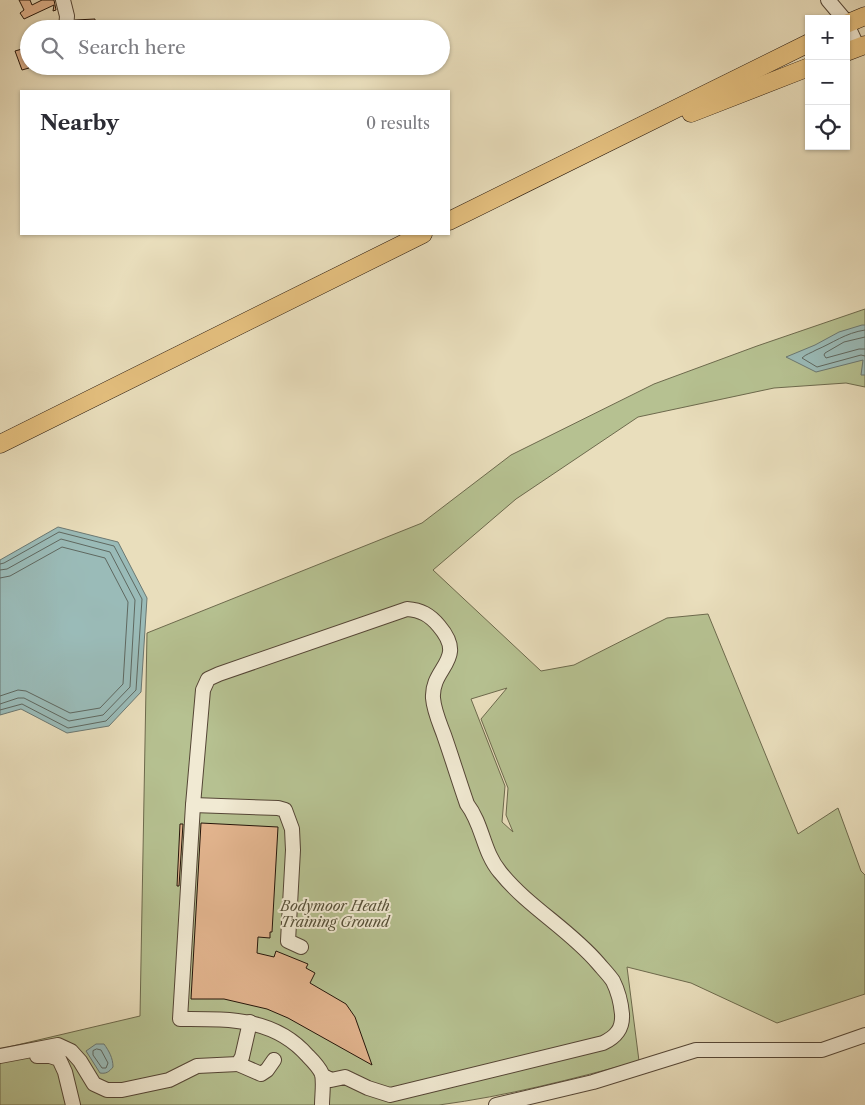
<!DOCTYPE html>
<html lang="en">
<head>
<meta charset="utf-8">
<style>
	body { margin:0; font-family:"Libre Caslon Text",serif; background:#f7f7f7; color:#2b2b33 }
	.controls { position:absolute; right:15px; top:15px; display:grid; overflow:hidden; border-radius:0px; box-shadow:0 1px 4px #0004 }
	.controls button { width:45px; height:45px; display:grid; place-items:center; padding:0; border:0; border-bottom:1px solid #e1e1e2; background:#fff; color:#2b2b33; font:25px sans-serif }
	.list { margin:0; padding:0; list-style:none }
	h2 { display:flex; justify-content:space-between; align-items:center; height:65px; margin:0; padding:0 20px; font-size:21px }
	h2 small { font-size:16px; font-weight:400; color:#7c7c81 }
	.icon { flex:none; width:28px; height:28px; fill:none; stroke:currentColor; stroke-width:2; stroke-linecap:round; stroke-linejoin:round }
	.map { position:relative; flex:none; width:865px; height:1105px; overflow:hidden }
	.search { position:absolute; background:#fff; box-shadow:0 1px 4px #0004; left:20px; top:20px; width:430px; height:55px; display:flex; align-items:center; gap:12px; box-sizing:border-box; padding:0 18px; border-radius:28px; color:#7c7c81; font-size:19px }
	.panel { position:absolute; background:#fff; box-shadow:0 1px 4px #0004; left:20px; top:90px; width:430px; height:145px; border-radius:0px }
	.map>svg:first-child { display:block }
	.green { fill:#b6c191; stroke:#6d6a4d; fill-rule:evenodd }
	.water { fill:#9abbb8; stroke:#6b7872 }
	.lines { fill:none; stroke-linecap:round; stroke-linejoin:round }
	.shore { stroke:#5f6860; stroke-width:1 }
	.building { fill:#e3b58f; stroke:#241409 }
	.minor-casing { stroke:#554636; stroke-width:16 }
	.major-casing { stroke:#241409; stroke-width:19 }
	.minor { stroke:#f1ead3; stroke-width:14 }
	.major { stroke:#e4bf7e; stroke-width:18 }
	.labels { text-anchor:middle; dominant-baseline:central; stroke-width:4; stroke-linejoin:round; paint-order:stroke }
	.park-label { font-size:14px; font-style:italic; fill:#575139; stroke:#f1ead3 }
</style>
</head>
<body>
<div class="map">
<svg width="865" height="1105" viewBox="0 0 865 1105">
	<rect width="100%" height="100%" fill="#e9debc"/>
	<filter id="stains"><feTurbulence type="fractalNoise" baseFrequency=".004" numOctaves="4"/><feColorMatrix values="0 0 0 0 .2 0 0 0 0 .09 0 0 0 0 .02 0 0 0 .5 -.17"/></filter>
	<radialGradient id="worn" r=".72"><stop offset=".6" stop-color="#630" stop-opacity="0"/><stop offset="1" stop-color="#630" stop-opacity=".3"/></radialGradient>
	<path class="green" d="M865,309V387L846,383L774,388L638,417L516,499L433,570L541,671L574,665L667,618L708,614L798,834L838,808L861,871L865,875V994L777,1023L691,983L627,967L639,1061C573,1079 507,1096 439,1105H0V1049L140,1016L147,633L422,523L511,455L654,384L757,346ZM507,688L481,719L508,788L506,815L513,832L502,822L505,786L471,699Z"/>
	<g class="water">
		<polygon points="862,325 865,325 865,375 861,375 863,360 816,372 786,357 815,345 839,332"/>
		<polygon points="58,527 118,542 147,598 141,692 109,726 67,733 21,709 0,715 0,560"/>
		<path d="M96,1044H104C109,1051 113,1058 113,1067C109,1072 106,1074 100,1073L86,1051Z"/>
	</g>
	<g class="lines">
		<g class="shore">
			<path d="M865,330C845,333 833,343 816,350C811,353 806,354 802,358L817,367L861,355L865,356"/>
			<polyline points="865,337 844,342 825,353 824,355 826,358 859,349 865,349"/>
			<polyline points="0,564 4,563 59,532 114,546 142,599 136,690 106,721 68,728 22,704 0,710"/>
			<polyline points="0,570 7,569 61,539 110,552 135,600 130,687 103,715 69,721 24,698 18,698 0,704"/>
			<polyline points="0,578 10,576 62,547 105,558 128,602 123,684 100,708 70,713 26,691 18,690 0,696"/>
			<polygon points="97,1049 101,1050 108,1063 106,1068 102,1068 93,1055 93,1051"/>
		</g>
	</g>
	<g class="building">
		<polygon points="19,0 30,0 32,5 42,0 54,0 56,10 53,11 54,5 24,19 20,13 24,10"/>
		<polygon points="95,19 95,29 75,29 75,20"/>
		<polygon points="29,47 29,68 22,70 15,51"/>
		<polygon points="201,823 278,827 272,932 270,932 270,938 258,937 257,953 274,957 276,951 308,964 306,968 315,973 310,983 346,1004 355,1017 372,1065 288,1018 267,1009 224,999 191,999"/>
		<polygon points="180,824 183,824 179,886 177,886"/>
	</g>
	<g class="lines">
		<defs>
			<g id="minor">
				<polyline points="63,0 67,16 66,29"/>
				<polyline points="828,0 844,19"/>
				<polyline points="846,22 858,48"/>
				<polyline points="193,805 278,808 285,810 292,829 293,850 288,941 301,947"/>
				<polyline points="0,1056 58,1045 71,1051 80,1061 94,1084 107,1090 122,1090 169,1080 197,1066 238,1064 242,1057 250,1022"/>
				<polyline points="37,1056 50,1056 59,1059 65,1072 73,1105"/>
				<polyline points="238,1064 261,1074 267,1070 274,1060"/>
				<path d="M322,1105C322,1096 324,1083 322,1074C319,1067 313,1061 308,1056C274,1017 228,1019 180,1019L193,805L203,690L208,679L219,674L407,609C421,610 430,615 439,626C468,660 431,667 433,698C434,711 440,724 444,735C452,758 459,781 467,804C483,825 483,852 500,872C528,907 569,929 598,963C603,969 609,975 613,981C618,991 621,1003 622,1014C623,1029 616,1037 603,1043L390,1095L368,1088L345,1077L331,1080L322,1075"/>
				<polyline points="496,1105 593,1082 696,1050 822,1050 865,1035"/>
			</g>
			<g id="major">
				<polyline points="846,24 865,16"/>
				<polyline points="846,52 865,45"/>
				<polyline points="691,113 809,67"/>
				<polyline points="449,221 809,43"/>
				<polyline points="0,444 423,234"/>
			</g>
		</defs>
		<use href="#minor" class="minor-casing"/>
		<use href="#major" class="major-casing"/>
		<use href="#minor" class="minor"/>
		<use href="#major" class="major"/>
	</g>
	<g class="labels">
		<g class="park-label">
			<text x="335" y="906">Bodymoor Heath<tspan x="335" dy="16">Training Ground</tspan></text>
		</g>
	</g>
	<rect width="100%" height="100%" filter="url(#stains)"/>
	<rect width="100%" height="100%" fill="url(#worn)"/>
</svg>
<div class="controls">
<button>+</button>
<button>−</button>
<button><svg class="icon" aria-label="locate" viewBox="0 0 24 24"><circle cx="12" cy="12" r="6"/><path d="M12 2v4M12 18v4M2 12h4M18 12h4"/></svg></button>
</div>
<div class="search"><svg class="icon" aria-label="search" viewBox="0 0 24 24"><circle cx="10" cy="10" r="6"/><path d="M15 15l6 6"/></svg>Search here</div>
<section class="panel">
<h2>Nearby<small>0 results</small></h2>
<ul class="list">
</ul>
</section>
</div>
</body>
</html>
